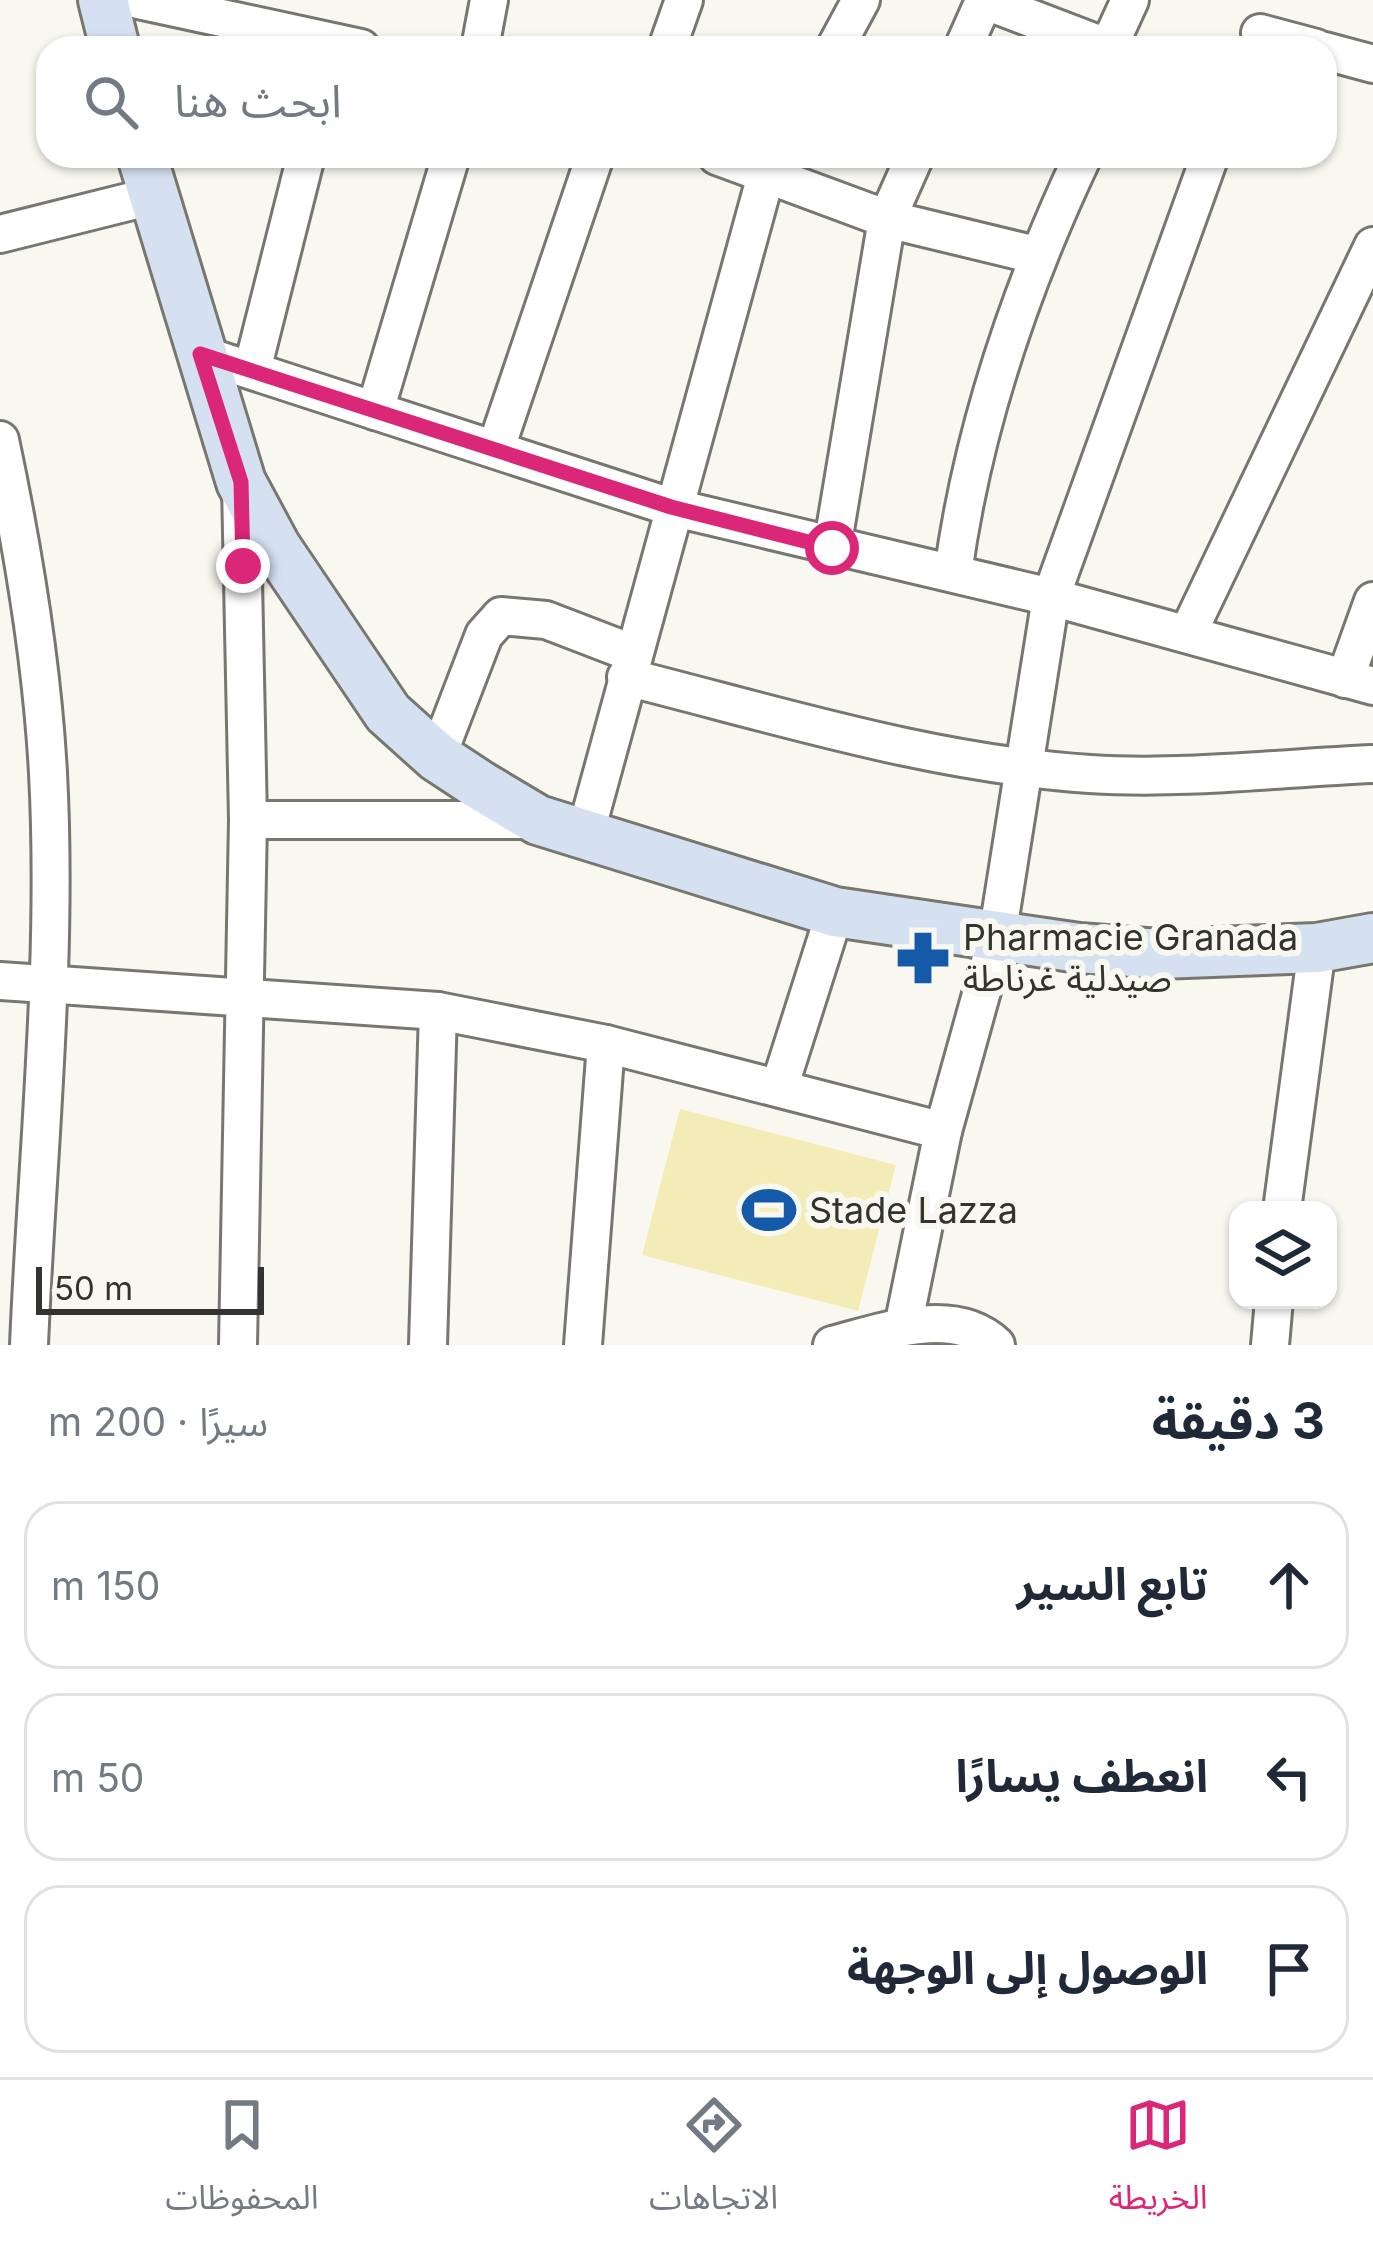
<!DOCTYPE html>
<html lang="ar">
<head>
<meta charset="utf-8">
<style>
	body { margin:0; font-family:Inter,"Noto Sans Arabic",sans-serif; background:#f2f2f3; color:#1f2937; direction:rtl }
	.controls { position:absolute; right:36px; bottom:36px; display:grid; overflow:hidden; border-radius:24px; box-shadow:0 3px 9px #0004 }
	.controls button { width:108px; height:108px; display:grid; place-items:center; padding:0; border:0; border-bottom:3px solid #e0e1e3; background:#fff; color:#1f2937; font:60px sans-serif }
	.scale { position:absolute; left:36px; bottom:30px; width:228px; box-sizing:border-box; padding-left:12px; border:6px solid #333330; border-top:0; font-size:33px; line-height:42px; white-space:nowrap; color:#333330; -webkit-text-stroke:9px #f9f8f0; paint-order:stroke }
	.stop { position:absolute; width:36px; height:36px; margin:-27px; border:9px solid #db2777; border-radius:50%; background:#fff }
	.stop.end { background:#db2777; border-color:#fff; box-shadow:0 3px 12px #0008 }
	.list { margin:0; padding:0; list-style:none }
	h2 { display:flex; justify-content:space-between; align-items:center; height:156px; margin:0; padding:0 48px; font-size:51px }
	h2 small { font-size:39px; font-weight:400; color:#747a83 }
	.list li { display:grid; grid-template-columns:78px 1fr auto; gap:36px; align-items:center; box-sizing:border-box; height:168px; margin:0 24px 24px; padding:0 24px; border:3px solid #e0e1e3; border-radius:36px }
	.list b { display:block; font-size:45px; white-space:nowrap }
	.list em { font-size:39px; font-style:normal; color:#747a83 }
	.icon { flex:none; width:66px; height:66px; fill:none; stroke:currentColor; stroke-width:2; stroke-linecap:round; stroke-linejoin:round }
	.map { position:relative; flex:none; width:1373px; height:1345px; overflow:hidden; direction:ltr }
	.search { position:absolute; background:#fff; box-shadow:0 3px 9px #0004; left:36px; right:36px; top:36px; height:132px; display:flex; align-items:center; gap:30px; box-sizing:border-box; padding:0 42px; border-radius:36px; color:#747a83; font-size:45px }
	.sheet { height:732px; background:#fff }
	nav { display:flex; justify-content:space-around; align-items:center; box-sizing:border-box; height:168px; border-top:3px solid #e0e1e3; background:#fff; font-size:33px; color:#747a83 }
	nav a { display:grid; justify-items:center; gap:6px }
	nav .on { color:#db2777 }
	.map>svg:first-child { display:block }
	.green { fill:#f4ecb6 }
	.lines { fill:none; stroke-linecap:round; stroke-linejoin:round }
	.minor-casing { stroke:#77766f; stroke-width:42 }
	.secondary-casing { stroke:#77766f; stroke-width:54 }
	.minor { stroke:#fff; stroke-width:36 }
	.secondary { stroke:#d5e1f1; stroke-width:48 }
	.route { stroke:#db2777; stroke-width:15 }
	.labels { text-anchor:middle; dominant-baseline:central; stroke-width:12; stroke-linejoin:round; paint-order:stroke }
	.poi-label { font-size:36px; fill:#333330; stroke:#f9f8f0; text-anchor:start }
</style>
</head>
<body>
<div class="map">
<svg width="1373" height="1345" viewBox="0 0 1373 1345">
	<rect width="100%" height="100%" fill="#f9f8f0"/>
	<polygon class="green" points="680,1109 896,1165 858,1311 642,1255"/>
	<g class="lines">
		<defs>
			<g id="minor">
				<polyline points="138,0 361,48"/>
				<polyline points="983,0 1109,48"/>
				<polyline points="1260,33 1316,48"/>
				<polyline points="480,48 489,0"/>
				<polyline points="667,48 684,0"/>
				<polyline points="835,48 861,0"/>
				<polyline points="963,48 984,1"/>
				<polyline points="1108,48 1130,0"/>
				<polyline points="1325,51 1373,64"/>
				<polyline points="717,156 887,219 1036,255"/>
				<polyline points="0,234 152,196"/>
				<polyline points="200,354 671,507 1051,597 1373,686"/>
				<polyline points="252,370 306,156"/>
				<polyline points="375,411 451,156"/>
				<path d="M0,440C23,549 42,661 48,773C58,963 37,1155 29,1345"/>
				<polyline points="496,448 595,156"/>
				<polyline points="832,548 887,219 915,156"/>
				<path d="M953,573C973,427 1020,289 1083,156"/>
				<polyline points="1188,633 1373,246"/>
				<path d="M626,677C778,715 933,764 1090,774C1183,780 1280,768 1373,764"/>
				<polyline points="1345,679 1373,601"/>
				<polyline points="437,757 484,635 501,616 546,620 632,653"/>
				<polyline points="248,820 538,820"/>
				<polyline points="585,835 766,175 776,156"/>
				<polyline points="0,981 438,1011 606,1044 943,1131"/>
				<polyline points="779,1088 835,912"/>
				<polyline points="1282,1210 1317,948"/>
				<polyline points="903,1327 943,1131 997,937 1051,597 1210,156"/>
				<polyline points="238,1345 248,820 241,485"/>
				<polyline points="428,1345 438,1011"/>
				<polyline points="583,1345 606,1044"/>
				<path d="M832,1345C883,1332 954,1305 996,1345"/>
				<polyline points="1270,1345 1274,1300"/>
			</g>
			<g id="secondary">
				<polyline points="103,0 115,48"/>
				<polyline points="142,156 241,482 276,547 388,713 437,757 481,786 538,820 835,912 1079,948 1160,954 1317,948 1373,938"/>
			</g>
		</defs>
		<use href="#minor" class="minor-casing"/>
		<use href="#secondary" class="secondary-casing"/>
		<use href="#minor" class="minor"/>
		<use href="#secondary" class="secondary"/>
	</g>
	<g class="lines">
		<polyline class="route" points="243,566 241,482 200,354 671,507 832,548"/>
	</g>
	<defs>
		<symbol id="pharmacy-bare" viewBox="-9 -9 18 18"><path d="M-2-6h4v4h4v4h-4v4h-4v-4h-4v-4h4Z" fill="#1559a9" stroke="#f9f8f0" stroke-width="2.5" paint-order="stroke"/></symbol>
		<symbol id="stadium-bare" viewBox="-9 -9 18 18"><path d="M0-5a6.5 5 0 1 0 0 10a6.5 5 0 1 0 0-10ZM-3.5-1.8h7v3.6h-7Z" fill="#1559a9" stroke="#f9f8f0" stroke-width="2.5" paint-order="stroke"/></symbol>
	</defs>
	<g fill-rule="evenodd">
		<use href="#pharmacy-bare" x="885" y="920" width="76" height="76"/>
		<use href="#stadium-bare" x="731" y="1172" width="76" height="76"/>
	</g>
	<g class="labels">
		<g class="poi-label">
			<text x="963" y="937">Pharmacie Granada<tspan x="963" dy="41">صيدلية غرناطة</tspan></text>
			<text x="809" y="1210">Stade Lazza</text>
		</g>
	</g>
</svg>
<div class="controls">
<button><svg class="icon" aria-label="layers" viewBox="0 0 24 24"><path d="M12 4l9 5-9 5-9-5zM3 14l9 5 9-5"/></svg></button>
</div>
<div class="scale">50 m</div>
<div class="stop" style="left:832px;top:548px"></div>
<div class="stop end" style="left:243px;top:566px"></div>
<div class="search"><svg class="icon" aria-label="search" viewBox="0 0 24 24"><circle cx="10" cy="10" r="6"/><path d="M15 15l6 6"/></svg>ابحث هنا</div>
</div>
<section class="sheet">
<h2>3 دقيقة<small>سيرًا · 200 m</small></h2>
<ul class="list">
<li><svg class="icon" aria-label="ahead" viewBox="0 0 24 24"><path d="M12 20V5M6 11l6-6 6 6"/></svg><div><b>تابع السير</b></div><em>150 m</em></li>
<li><svg class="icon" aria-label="left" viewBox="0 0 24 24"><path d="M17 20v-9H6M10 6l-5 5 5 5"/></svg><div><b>انعطف يسارًا</b></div><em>50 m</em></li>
<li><svg class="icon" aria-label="arrive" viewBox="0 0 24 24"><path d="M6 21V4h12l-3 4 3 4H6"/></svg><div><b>الوصول إلى الوجهة</b></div></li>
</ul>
</section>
<nav>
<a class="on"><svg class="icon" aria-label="map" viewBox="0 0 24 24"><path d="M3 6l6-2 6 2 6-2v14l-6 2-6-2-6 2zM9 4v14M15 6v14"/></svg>الخريطة</a>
<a><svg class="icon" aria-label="directions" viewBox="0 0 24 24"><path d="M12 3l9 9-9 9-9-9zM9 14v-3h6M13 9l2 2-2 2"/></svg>الاتجاهات</a>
<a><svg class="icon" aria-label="saved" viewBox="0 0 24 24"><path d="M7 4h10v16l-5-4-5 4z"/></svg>المحفوظات</a>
</nav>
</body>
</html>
